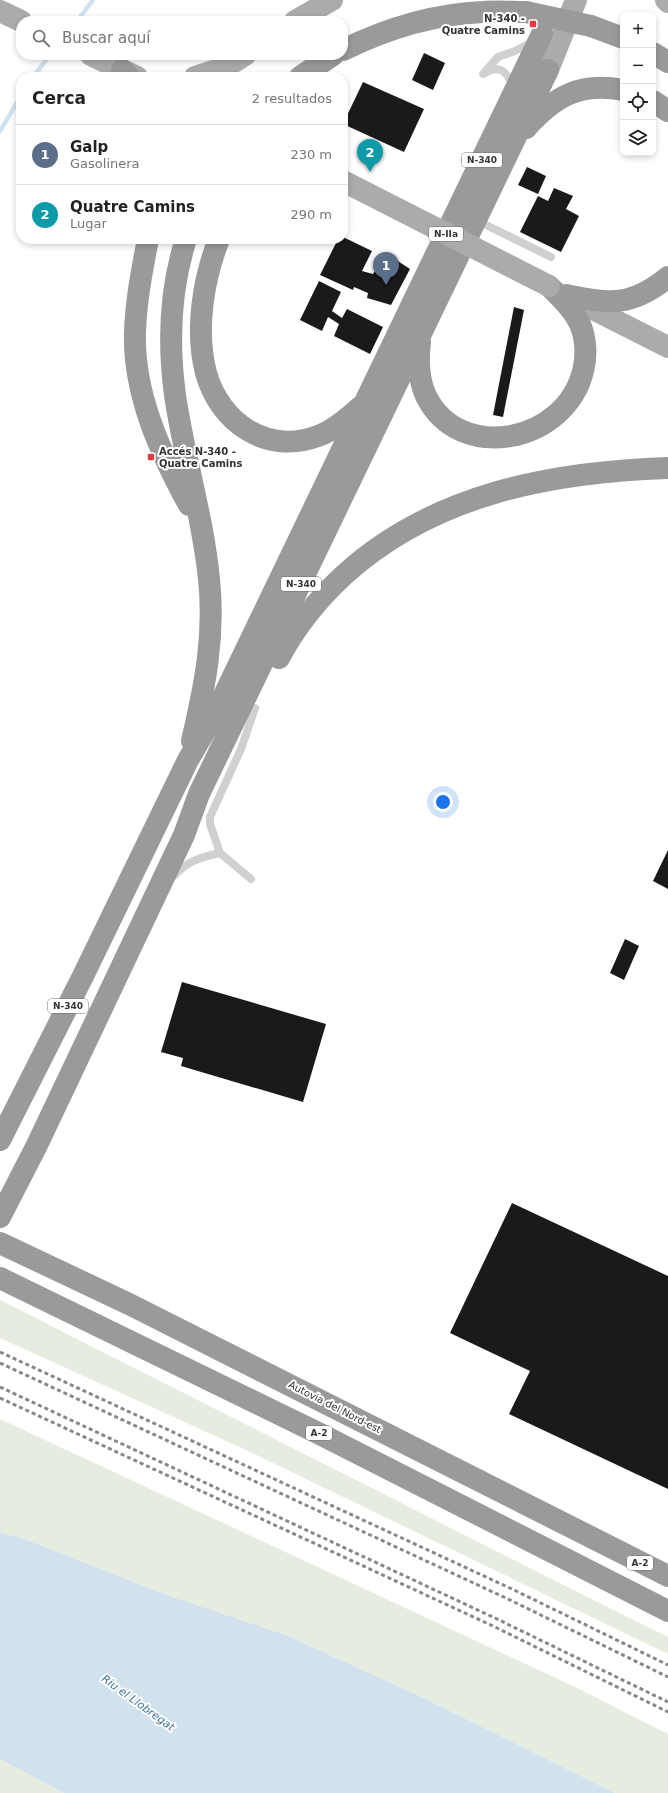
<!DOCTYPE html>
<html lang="es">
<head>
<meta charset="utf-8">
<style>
	body { margin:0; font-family:"DejaVu Sans",sans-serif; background:#f2f2f2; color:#222 }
	.controls { position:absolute; right:12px; top:12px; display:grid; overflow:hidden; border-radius:8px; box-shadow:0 2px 6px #0003 }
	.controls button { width:36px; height:36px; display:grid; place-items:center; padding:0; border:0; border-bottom:1px solid #e0e0e0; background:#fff; color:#222; font:20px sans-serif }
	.you { position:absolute; left:443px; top:802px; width:14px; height:14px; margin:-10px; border:3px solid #fff; border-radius:50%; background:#1a73e8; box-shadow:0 0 0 6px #1a73e833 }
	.badge { display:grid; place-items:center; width:26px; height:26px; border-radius:50%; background:#e63946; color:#fff; font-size:13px; font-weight:700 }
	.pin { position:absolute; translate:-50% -33px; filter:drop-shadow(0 1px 2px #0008) }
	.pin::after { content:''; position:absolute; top:21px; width:14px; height:12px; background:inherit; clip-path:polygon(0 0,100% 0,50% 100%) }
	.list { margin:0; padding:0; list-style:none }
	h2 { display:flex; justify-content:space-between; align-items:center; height:52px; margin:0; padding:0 16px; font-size:17px }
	h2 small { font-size:13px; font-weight:400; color:#767676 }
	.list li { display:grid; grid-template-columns:26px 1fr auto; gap:12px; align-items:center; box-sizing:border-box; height:60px; padding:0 16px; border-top:1px solid #e0e0e0 }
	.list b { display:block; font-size:15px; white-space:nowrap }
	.list p { margin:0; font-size:13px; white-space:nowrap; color:#767676 }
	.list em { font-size:13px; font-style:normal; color:#767676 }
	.icon { flex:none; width:22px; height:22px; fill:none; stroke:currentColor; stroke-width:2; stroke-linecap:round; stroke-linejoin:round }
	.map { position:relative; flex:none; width:668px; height:1793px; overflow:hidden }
	.search { position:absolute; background:#fff; box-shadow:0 2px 6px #0003; left:16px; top:16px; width:332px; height:44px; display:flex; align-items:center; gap:10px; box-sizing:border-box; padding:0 14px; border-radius:16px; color:#767676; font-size:15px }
	.panel { position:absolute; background:#fff; box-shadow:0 2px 6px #0003; left:16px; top:72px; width:332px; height:172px; border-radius:16px }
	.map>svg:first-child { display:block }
	.green { fill:#e6ecdf }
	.water { fill:#cfe2ee }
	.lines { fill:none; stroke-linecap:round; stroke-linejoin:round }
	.stream { stroke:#cfe2ee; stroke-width:4.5 }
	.building { fill:#1a1a1a }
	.lane { stroke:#d0d0d0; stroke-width:8 }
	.primary { stroke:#ababab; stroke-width:22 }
	.highway { stroke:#9a9a9a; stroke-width:22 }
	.rail { stroke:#888; stroke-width:3; stroke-dasharray:4 3; stroke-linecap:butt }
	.primary-bridge { stroke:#ababab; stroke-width:22 }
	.highway-bridge { stroke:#9a9a9a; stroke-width:22 }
	.poi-dot { fill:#e63946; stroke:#fff; stroke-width:1.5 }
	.labels { text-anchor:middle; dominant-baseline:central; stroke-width:4; stroke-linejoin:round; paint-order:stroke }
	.shield { fill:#fff; stroke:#707070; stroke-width:1 }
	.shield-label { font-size:9px; font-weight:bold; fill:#333 }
	.poi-label { font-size:10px; font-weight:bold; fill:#333; stroke:#fff; text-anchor:end }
	.street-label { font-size:10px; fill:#333; stroke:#fff }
	.water-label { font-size:11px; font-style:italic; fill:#3f7597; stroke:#fff }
</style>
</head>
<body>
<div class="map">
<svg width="668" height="1793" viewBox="0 0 668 1793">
	<rect width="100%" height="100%" fill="#fff"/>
	<g class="green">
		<polygon points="0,1300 583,1595 668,1637 668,1654 246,1450 0,1338"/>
		<polygon points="0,1419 573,1686 668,1734 668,1793 615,1793 428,1700 286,1635 164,1594 27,1540 0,1532"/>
		<polygon points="0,1759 64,1793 0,1793"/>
	</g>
	<polygon class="water" points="0,1532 27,1540 164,1594 286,1635 428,1700 615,1793 64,1793 0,1759"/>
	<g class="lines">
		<g class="stream">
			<polyline points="77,21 93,0"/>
			<polyline points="33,77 50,55"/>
			<polyline points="0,131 21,96"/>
		</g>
	</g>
	<g class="building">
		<polygon points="424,53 445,63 433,90 412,80"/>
		<polygon points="363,82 424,109 404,152 343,124"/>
		<polygon points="527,167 546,176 538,194 518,185"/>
		<polygon points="554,188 573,196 566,209 579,216 561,252 520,232 538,196 548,201"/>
		<polygon points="343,237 372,251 362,271 373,274 387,254 410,269 391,305 367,298 368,293 354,287 353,290 320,275 338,239 343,239"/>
		<polygon points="319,281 341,292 332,311 342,318 347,309 383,327 370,354 334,336 339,324 328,317 322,331 300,320"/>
		<polygon points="514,307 524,310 503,417 493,415"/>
		<polygon points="668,850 668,889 653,881"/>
		<polygon points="625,939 639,946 624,980 610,973"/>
		<polygon points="182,982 326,1024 303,1102 181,1066 183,1058 161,1052"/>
		<polygon points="512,1203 668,1276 668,1489 509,1414 530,1371 450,1333"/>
	</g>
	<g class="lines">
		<g class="lane">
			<path d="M513,86C506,70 499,64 483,74L498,57L515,51L532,42"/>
			<polyline points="476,220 551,257"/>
			<path d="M174,876C187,861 201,857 220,853"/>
			<polyline points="251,879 220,853 210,824 210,817 241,749 255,708"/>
		</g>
		<g class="primary">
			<polyline points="666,0 668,2"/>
			<polyline points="0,11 21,21"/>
			<polyline points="295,21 332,0"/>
			<polyline points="91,55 137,77"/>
			<polyline points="548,70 576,0"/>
			<polyline points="195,77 226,67 245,55"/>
			<polyline points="571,298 668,347"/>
		</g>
		<g class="highway">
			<polyline points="591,26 623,38"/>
			<path d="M343,50C388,28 433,14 483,12C497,11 512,12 526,12"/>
			<polyline points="653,53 668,62"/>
			<polyline points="122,70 129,77"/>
			<polyline points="300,77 333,55"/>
			<polyline points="653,101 668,111"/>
			<path d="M526,128C555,96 580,82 623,90"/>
			<path d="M148,239C142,270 136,301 135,332C133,393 160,452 189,505"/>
			<path d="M186,239C170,289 168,343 175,395C184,457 203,517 209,579C215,637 205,685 192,741"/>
			<path d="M219,239C203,280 195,330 206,373C220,423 267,455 318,436C334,430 347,419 360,407"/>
			<path d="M566,295C610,304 631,307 668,277"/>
			<path d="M420,342C418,359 418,379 426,396C460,465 566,442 583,371C587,356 586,338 580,324C573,309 560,297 549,286"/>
			<path d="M279,658C296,626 318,599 344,575C433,494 551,472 668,468"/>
			<polyline points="0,1140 83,976 188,760 215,714 542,34"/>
			<polyline points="0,1217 37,1145 184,835 199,794 548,70"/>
			<polyline points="0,1243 129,1304 668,1576"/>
			<polyline points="0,1278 320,1434 668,1611"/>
		</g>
		<g class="rail">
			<polyline points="0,1352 512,1589 668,1665"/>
			<polyline points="0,1363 508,1599 668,1677"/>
			<polyline points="0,1387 497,1619 668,1702"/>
			<polyline points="0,1398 493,1626 668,1712"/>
		</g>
		<polyline class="primary-bridge" points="343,181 549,286"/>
		<polyline class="highway-bridge" points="526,12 591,26"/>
	</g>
	<g class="poi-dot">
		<rect x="529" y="20" width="8" height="8" rx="2"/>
		<rect x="147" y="453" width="8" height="8" rx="2"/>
	</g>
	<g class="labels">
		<g class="shield">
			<rect x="462" y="153" width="40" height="14" rx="3"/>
			<rect x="429" y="227" width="34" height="14" rx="3"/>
			<rect x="281" y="577" width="40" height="14" rx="3"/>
			<rect x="48" y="999" width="40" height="14" rx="3"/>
			<rect x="306" y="1426" width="26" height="14" rx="3"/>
			<rect x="627" y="1556" width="26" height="14" rx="3"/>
		</g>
		<g class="shield-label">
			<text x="482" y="160">N-340</text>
			<text x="446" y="234">N-IIa</text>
			<text x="301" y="584">N-340</text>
			<text x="68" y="1006">N-340</text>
			<text x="319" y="1433">A-2</text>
			<text x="640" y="1563">A-2</text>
		</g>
		<g class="poi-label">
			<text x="525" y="18">N-340 -<tspan x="525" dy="12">Quatre Camins</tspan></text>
			<text x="159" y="451" text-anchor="start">Accés N-340 -<tspan x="159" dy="12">Quatre Camins</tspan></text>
		</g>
		<g class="street-label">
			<text transform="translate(335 1407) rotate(27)">Autovia del Nord-est</text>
		</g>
		<g class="water-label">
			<text transform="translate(138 1703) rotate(36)">Riu el Llobregat</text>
		</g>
	</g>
</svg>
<div class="controls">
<button>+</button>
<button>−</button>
<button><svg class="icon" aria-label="locate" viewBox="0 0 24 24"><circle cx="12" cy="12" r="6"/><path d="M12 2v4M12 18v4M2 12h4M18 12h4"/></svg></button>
<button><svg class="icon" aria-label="layers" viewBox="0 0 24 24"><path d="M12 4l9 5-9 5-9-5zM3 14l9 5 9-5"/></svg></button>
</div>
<div class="you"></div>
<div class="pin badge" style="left:386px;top:285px;background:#5c6f8a">1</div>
<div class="pin badge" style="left:370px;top:172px;background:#0f9aa8">2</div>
<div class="search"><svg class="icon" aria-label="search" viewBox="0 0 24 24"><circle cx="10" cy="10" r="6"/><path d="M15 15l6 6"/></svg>Buscar aquí</div>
<section class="panel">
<h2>Cerca<small>2 resultados</small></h2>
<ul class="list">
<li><span class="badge" style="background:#5c6f8a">1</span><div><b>Galp</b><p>Gasolinera</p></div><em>230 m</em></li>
<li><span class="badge" style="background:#0f9aa8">2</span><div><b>Quatre Camins</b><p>Lugar</p></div><em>290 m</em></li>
</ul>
</section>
</div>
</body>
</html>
